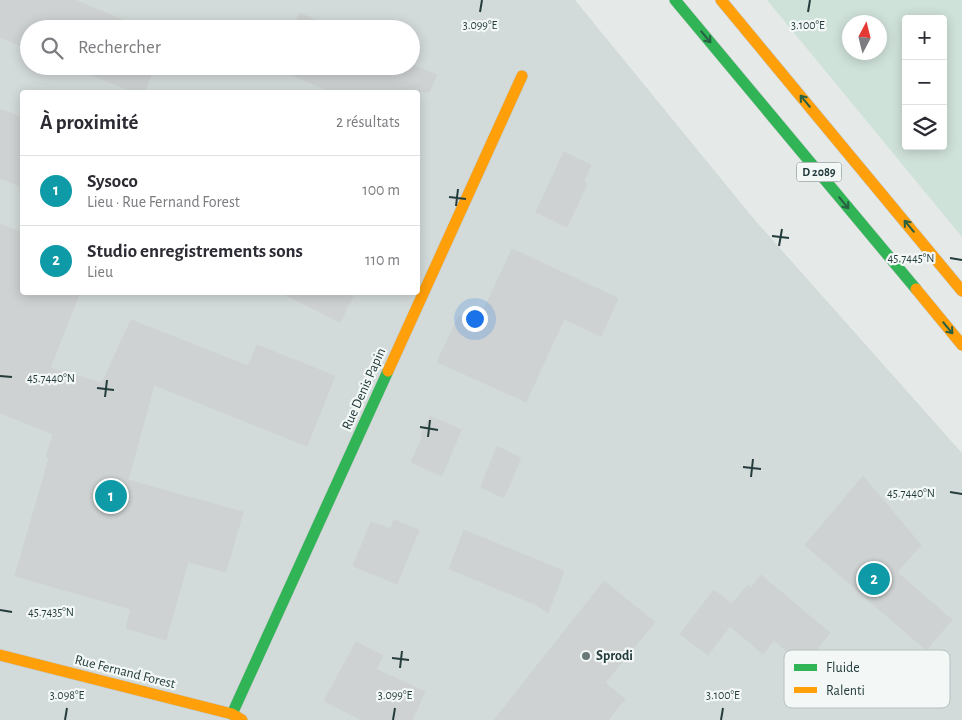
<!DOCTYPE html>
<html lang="fr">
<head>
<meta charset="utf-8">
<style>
	body { margin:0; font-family:"Alegreya Sans",sans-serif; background:#f7f7f7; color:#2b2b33 }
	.controls { position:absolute; right:15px; top:15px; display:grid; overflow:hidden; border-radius:5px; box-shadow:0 2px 12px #0003 }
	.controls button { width:45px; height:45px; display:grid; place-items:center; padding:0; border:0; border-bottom:1px solid #e1e1e2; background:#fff; color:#2b2b33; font:25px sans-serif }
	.compass { position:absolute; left:842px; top:15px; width:45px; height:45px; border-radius:50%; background:#fff; box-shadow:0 2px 12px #0003; rotate:7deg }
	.you { position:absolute; left:474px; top:318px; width:18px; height:18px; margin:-12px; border:4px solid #fff; border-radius:50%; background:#1a73e8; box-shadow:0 0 0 8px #1a73e833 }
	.badge { display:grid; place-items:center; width:32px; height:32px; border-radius:50%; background:#b45309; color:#fff; font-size:16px; font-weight:700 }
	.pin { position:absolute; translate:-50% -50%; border:2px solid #fff; box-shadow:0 1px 5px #0006 }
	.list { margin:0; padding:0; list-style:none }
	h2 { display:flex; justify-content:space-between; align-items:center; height:65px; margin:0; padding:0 20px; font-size:21px }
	h2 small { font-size:16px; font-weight:400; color:#7c7c81 }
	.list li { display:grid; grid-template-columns:32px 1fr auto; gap:15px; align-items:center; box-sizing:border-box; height:70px; padding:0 20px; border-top:1px solid #e1e1e2 }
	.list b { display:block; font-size:19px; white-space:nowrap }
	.list p { margin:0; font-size:16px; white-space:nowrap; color:#7c7c81 }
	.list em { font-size:16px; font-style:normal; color:#7c7c81 }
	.icon { flex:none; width:28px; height:28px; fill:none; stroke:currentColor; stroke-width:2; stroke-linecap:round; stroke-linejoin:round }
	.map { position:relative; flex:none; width:962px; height:720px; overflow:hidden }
	.search { position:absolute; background:#fff; box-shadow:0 2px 12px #0003; left:20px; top:20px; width:400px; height:55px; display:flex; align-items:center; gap:12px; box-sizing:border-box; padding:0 18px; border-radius:28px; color:#7c7c81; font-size:19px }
	.panel { position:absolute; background:#fff; box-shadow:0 2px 12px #0003; left:20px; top:90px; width:400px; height:205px; border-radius:5px }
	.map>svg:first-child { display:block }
	.built { fill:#d3dbda; fill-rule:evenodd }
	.green { fill:#cfe2da; fill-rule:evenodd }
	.building { fill:#ced2d2; stroke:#ced3d2 }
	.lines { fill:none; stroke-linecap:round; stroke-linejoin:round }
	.fast-casing { stroke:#c1c7c6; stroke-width:12 }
	.slow-casing { stroke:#c1c7c6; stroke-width:12 }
	.fast { stroke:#30b455; stroke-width:11 }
	.slow { stroke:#ff9f0a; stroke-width:11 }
	.oneway { stroke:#286044 }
	.ticks { fill:none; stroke:#243c3c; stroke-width:2 }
	.poi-dot { fill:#687979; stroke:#f3f8f7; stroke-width:2 }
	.labels { text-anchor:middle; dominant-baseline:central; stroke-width:4.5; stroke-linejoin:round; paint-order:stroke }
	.shield { fill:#f3f8f7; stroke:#627474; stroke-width:1 }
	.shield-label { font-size:12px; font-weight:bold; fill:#243c3c }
	.street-label { font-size:14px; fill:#243c3c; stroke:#f3f8f7 }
	.poi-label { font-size:14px; font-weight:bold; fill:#243c3c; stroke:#f3f8f7; text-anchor:start }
	.key { fill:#f3f8f7; stroke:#b5c0bf; stroke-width:1 }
	.key-label { font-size:14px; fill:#243c3c }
	.ticks-label { font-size:12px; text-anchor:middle; fill:#243c3c; stroke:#f3f8f7; stroke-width:4.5; stroke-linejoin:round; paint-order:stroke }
</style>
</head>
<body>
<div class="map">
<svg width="962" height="720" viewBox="0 0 962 720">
	<rect width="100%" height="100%" fill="#e5eae9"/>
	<path class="built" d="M0,0H575L754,219L962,453V720H0ZM29,29H411V66H29ZM22,92H418V292H22Z"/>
	<path class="green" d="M767,0H962V237ZM906,19H943V146H906ZM850,22H880V52H850Z"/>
	<g class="building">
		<polygon points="0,0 75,0 145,29 29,29 29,49 0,37"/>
		<polygon points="300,13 335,29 293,29"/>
		<polygon points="411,64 437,75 429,92 331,92 275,67 411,66"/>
		<polygon points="70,66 155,66 144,92 134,92"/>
		<polygon points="0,109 22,118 22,187 0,178"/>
		<polygon points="564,152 591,165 584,182 587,184 567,227 536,212"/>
		<polygon points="0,224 22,233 22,292 80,292 50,368 102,383 131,320 248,366 257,345 335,376 307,446 154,385 128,480 243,512 226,572 188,562 166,640 126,628 131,609 15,576 49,458 46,457 53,434 0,413"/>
		<polygon points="512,249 618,298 601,336 564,319 526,402 437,362 459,316 477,324"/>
		<polygon points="280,292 355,292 340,322"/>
		<polygon points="430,416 461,430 442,476 411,462 423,436 421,435"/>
		<polygon points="497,446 521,458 504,498 481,487"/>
		<polygon points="863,476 921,545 897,572 952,620 926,650 805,545"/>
		<polygon points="394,520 419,530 397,584 353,566 371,522 391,529"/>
		<polygon points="464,530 564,571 548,613 537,605 449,569"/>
		<polygon points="761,575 830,633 803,666 774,640 763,654 730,626 708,655 680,634 714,590 732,604 748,585 751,588"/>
		<polygon points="604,581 655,622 605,683 625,699 608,720 494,720"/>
		<polygon points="356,642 383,656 376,669 425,692 412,720 361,720 324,701"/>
	</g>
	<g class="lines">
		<defs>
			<g id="fast">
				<polyline points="675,0 916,289"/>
				<polyline points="232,714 388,371"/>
			</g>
			<g id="slow">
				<polyline points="721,0 962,291"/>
				<polyline points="916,289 962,345"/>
				<polyline points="388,371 522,76"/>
				<polyline points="0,655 232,714 242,720"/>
			</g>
		</defs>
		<use href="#fast" class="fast-casing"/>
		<use href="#slow" class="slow-casing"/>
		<use href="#fast" class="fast"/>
		<use href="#slow" class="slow"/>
	</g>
	<defs><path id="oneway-shaft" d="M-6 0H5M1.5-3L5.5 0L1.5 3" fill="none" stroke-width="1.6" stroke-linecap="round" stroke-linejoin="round" transform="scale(1.25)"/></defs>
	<g class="oneway">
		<use href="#oneway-shaft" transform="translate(706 37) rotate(50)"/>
		<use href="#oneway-shaft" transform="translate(805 101) rotate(-130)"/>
		<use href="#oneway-shaft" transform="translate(844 203) rotate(50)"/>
		<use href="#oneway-shaft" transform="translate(909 226) rotate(-130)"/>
		<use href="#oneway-shaft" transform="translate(948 328) rotate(50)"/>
	</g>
	<path class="ticks" d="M480,12L482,0M808,12L810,0M449,197L466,199M456,206L458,189M772,236L789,238M779,246L782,229M950,258L962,260M0,376L12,377M97,388L114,390M105,397L107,380M420,427L438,430M428,437L430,420M743,467L761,469M751,477L753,459M950,492L962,494M0,610L12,612M392,658L409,660M400,668L402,651M65,720L67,708M393,720L395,708M721,720L723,708"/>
	<circle class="poi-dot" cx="586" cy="656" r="5"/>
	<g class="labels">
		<rect class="shield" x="796.5" y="162.5" width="45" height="19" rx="4"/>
		<g class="shield-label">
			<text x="819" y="172">D 2089</text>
		</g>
		<g class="street-label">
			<text transform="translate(364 389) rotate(-66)">Rue Denis Papin</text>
			<text transform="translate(125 672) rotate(14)">Rue Fernand Forest</text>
		</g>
		<g class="poi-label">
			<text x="596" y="656">Sprodi</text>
		</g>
	</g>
	<rect x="784" y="650" width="166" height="58" rx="8" class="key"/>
	<rect x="794" y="664" width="23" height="7" fill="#30b455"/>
	<rect x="794" y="687" width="23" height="6" fill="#ff9f0a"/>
	<g class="key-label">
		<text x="826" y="672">Fluide</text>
		<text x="826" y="695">Ralenti</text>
	</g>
	<g class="ticks-label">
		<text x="480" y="29">3.099°E</text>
		<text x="808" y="29">3.100°E</text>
		<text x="911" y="262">45.7445°N</text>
		<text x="51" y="382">45.7440°N</text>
		<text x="911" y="497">45.7440°N</text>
		<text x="51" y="616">45.7435°N</text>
		<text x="67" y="699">3.098°E</text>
		<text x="395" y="699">3.099°E</text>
		<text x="723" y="699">3.100°E</text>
	</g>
</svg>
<div class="controls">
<button>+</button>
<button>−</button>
<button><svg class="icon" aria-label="layers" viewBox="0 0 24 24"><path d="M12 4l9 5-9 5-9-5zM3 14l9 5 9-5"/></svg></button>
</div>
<svg class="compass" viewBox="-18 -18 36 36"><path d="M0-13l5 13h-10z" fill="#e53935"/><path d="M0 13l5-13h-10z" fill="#7c7c81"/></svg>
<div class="you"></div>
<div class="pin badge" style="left:111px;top:496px;background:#0f9aa8">1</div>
<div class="pin badge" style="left:874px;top:579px;background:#0f9aa8">2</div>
<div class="search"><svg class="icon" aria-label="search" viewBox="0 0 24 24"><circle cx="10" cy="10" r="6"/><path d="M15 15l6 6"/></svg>Rechercher</div>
<section class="panel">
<h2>À proximité<small>2 résultats</small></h2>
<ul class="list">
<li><span class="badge" style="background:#0f9aa8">1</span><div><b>Sysoco</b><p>Lieu · Rue Fernand Forest</p></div><em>100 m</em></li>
<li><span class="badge" style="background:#0f9aa8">2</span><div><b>Studio enregistrements sons</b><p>Lieu</p></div><em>110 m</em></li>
</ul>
</section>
</div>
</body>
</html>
